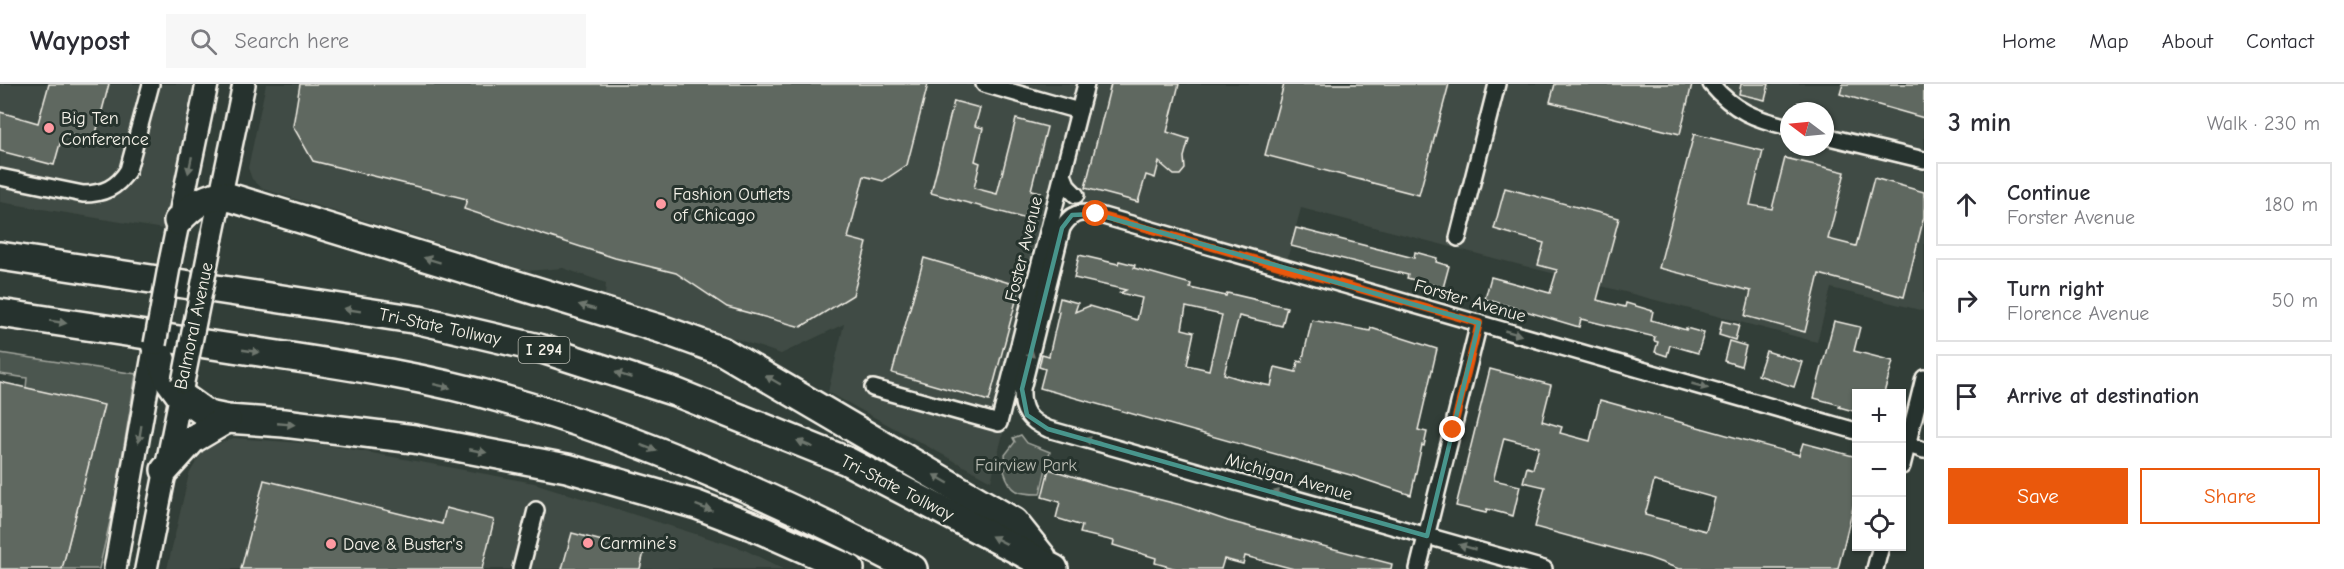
<!DOCTYPE html>
<html lang="en">
<head>
<meta charset="utf-8">
<style>
	body { margin:0; font-family:"Comic Neue",sans-serif; background:#f7f7f7; color:#2b2b33 }
	.controls { position:absolute; right:18px; bottom:18px; display:grid; overflow:hidden; border-radius:0px; box-shadow:0 2px 4px #0004 }
	.controls button { width:54px; height:54px; display:grid; place-items:center; padding:0; border:0; border-bottom:2px solid #e1e1e2; background:#fff; color:#2b2b33; font:30px sans-serif }
	.compass { position:absolute; left:1780px; top:18px; width:54px; height:54px; border-radius:50%; background:#fff; box-shadow:0 2px 4px #0004; rotate:286deg }
	.stop { position:absolute; width:18px; height:18px; margin:-14px; border:4px solid #ea580c; border-radius:50%; background:#fff }
	.stop.end { background:#ea580c; border-color:#fff; box-shadow:0 2px 6px #0008 }
	.list { margin:0; padding:0; list-style:none }
	h2 { display:flex; justify-content:space-between; align-items:center; height:78px; margin:0; padding:0 24px; font-size:26px }
	h2 small { font-size:20px; font-weight:400; color:#7c7c81 }
	.list li { display:grid; grid-template-columns:39px 1fr auto; gap:18px; align-items:center; box-sizing:border-box; height:84px; margin:0 12px 12px; padding:0 12px; border:2px solid #e1e1e2; border-radius:0px }
	.list b { display:block; font-size:22px; white-space:nowrap }
	.list p { margin:0; font-size:20px; white-space:nowrap; color:#7c7c81 }
	.list em { font-size:20px; font-style:normal; color:#7c7c81 }
	.actions { display:flex; gap:12px; padding:18px 24px }
	.actions a { flex:1; padding:14px 0; border:2px solid #ea580c; border-radius:0px; text-align:center; font-size:21px; color:#ea580c }
	.actions .main { background:#ea580c; color:#fff }
	.icon { flex:none; width:33px; height:33px; fill:none; stroke:currentColor; stroke-width:2; stroke-linecap:round; stroke-linejoin:round }
	.map { position:relative; flex:none; width:1924px; height:485px; overflow:hidden }
	header { display:flex; align-items:center; gap:36px; box-sizing:border-box; height:84px; padding:0 30px; background:#fff; border-bottom:2px solid #e1e1e2 }
	header strong { font-size:28px }
	nav { display:flex; gap:33px; margin-inline-start:auto; font-size:21px }
	.search { width:420px; height:54px; background:#f7f7f7; display:flex; align-items:center; gap:15px; box-sizing:border-box; padding:0 21px; border-radius:0px; color:#7c7c81; font-size:22px }
	main { display:flex }
	aside { flex:1; background:#fff }
	.map>svg:first-child { display:block }
	.built { fill:#404b44; fill-rule:evenodd }
	.green { fill:#4c564f; stroke:#a0a49c; stroke-width:1.5 }
	.building { fill:#5f6861; stroke:#f4f1e8; stroke-width:1.5; fill-rule:evenodd }
	.lines { fill:none; stroke-linecap:round; stroke-linejoin:round }
	.street-casing { stroke:#f4f1e8; stroke-width:20 }
	.secondary-casing { stroke:#f4f1e8; stroke-width:26 }
	.highway-casing { stroke:#f4f1e8; stroke-width:32 }
	.street { stroke:#26332d; stroke-width:15 }
	.secondary { stroke:#26332d; stroke-width:21 }
	.highway { stroke:#26332d; stroke-width:27 }
	.secondary-bridge-casing { stroke:#f4f1e8; stroke-width:26; stroke-linecap:butt }
	.secondary-bridge { stroke:#26332d; stroke-width:21 }
	.oneway { fill:#6e766e }
	.route { stroke:#ea580c; stroke-width:8 }
	.marked { fill:none; stroke:#48958c; stroke-width:4.5; stroke-linejoin:round }
	.poi-dot { fill:#ff9aa2; stroke:#26332d; stroke-width:2 }
	.labels { text-anchor:middle; dominant-baseline:central; stroke-width:6; stroke-linejoin:round; paint-order:stroke }
	.shield { fill:#26332d; stroke:#b6b8b0; stroke-width:1.5 }
	.shield-label { font-size:16px; font-weight:bold; fill:#f4f1e8 }
	.poi-label { font-size:18px; fill:#f4f1e8; stroke:#26332d; text-anchor:start }
	.street-label { font-size:18px; fill:#f4f1e8; stroke:#26332d }
	.park-label { font-size:18px; fill:#b9bbb2; stroke:#26332d }
</style>
</head>
<body>
<header>
<strong>Waypost</strong>
<div class="search"><svg class="icon" aria-label="search" viewBox="0 0 24 24"><circle cx="10" cy="10" r="6"/><path d="M15 15l6 6"/></svg>Search here</div>
<nav><a>Home</a><a>Map</a><a>About</a><a>Contact</a></nav>
</header>
<main>
<div class="map">
<svg width="1924" height="485" viewBox="0 0 1924 485">
	<rect width="100%" height="100%" fill="#323e38"/>
	<filter id="ink" filterUnits="userSpaceOnUse"><feTurbulence type="fractalNoise" baseFrequency=".0167" numOctaves="2"/><feDisplacementMap in="SourceGraphic" scale="12" xChannelSelector="R" yChannelSelector="G"/><feConvolveMatrix kernelMatrix="1 2 1 2 8 2 1 2 1" color-interpolation-filters="sRGB"/></filter>
	<g filter="url(#ink)">
		<g class="built">
			<polygon points="0,0 196,0 163,145 0,118"/>
			<path d="M266,0H1924V227L1831,204L1817,258L1301,124L1287,176L1063,114L991,397L828,308L844,240L781,270L605,211L606,199L563,184L528,187L263,105L252,95L248,84ZM1789,27H1825V63H1789Z"/>
			<polygon points="234,354 328,361 534,399 743,465 783,485 167,485 189,390 204,365"/>
		</g>
		<g class="green">
			<polygon points="0,269 136,290 115,416 99,485 62,485 103,322 26,304 27,294 0,290"/>
			<path d="M1021,351L1027,359L1050,368L1040,410C1018,410 1011,409 1004,387L1007,382L1005,371L1015,358L1013,354Z"/>
		</g>
		<g class="building">
			<polygon points="49,0 109,0 94,57 63,49 54,81 0,67 0,28 38,39"/>
			<polygon points="300,0 928,0 907,81 883,97 864,92 848,154 867,159 853,211 801,243 727,223 676,189 615,174 464,125 467,115 313,77 293,42"/>
			<polygon points="1111,0 1179,0 1167,48 1189,55 1184,73 1185,85 1180,91 1174,91 1159,78 1155,94 1146,91 1138,118 1085,104"/>
			<polygon points="1284,0 1449,0 1419,111 1265,71"/>
			<polygon points="1555,0 1692,0 1680,50 1550,18"/>
			<polygon points="1741,0 1769,0 1765,16 1739,10"/>
			<polygon points="1843,0 1924,0 1924,34 1840,10"/>
			<polygon points="954,17 980,24 975,42 983,44 975,77 980,79 974,104 997,110 1016,35 1047,43 1031,106 1041,108 1034,137 931,109"/>
			<polygon points="1694,50 1763,67 1750,121 1772,125 1785,74 1845,88 1828,155 1856,162 1874,94 1924,108 1924,133 1904,213 1819,190 1805,248 1745,232 1751,207 1659,184"/>
			<polygon points="1505,104 1619,134 1597,216 1625,223 1626,219 1653,227 1651,236 1686,246 1686,244 1704,249 1698,269 1670,261 1667,272 1655,268 1658,258 1654,257 1655,253 1581,235 1579,243 1485,215 1491,193 1550,209 1557,186 1538,181 1544,159 1494,145"/>
			<polygon points="1296,144 1414,174 1415,168 1437,174 1436,178 1449,182 1443,204 1407,194 1408,191 1291,162"/>
			<path d="M1079,171L1118,180L1119,177L1135,181L1134,184L1191,200L1190,204L1226,212L1227,209L1287,223L1282,242L1239,232L1224,290L1243,296L1271,302L1275,283L1296,288L1298,277L1302,278L1312,236L1370,247L1371,244L1437,265L1418,346L1427,348L1424,362L1422,361L1411,411L1354,392L1040,304L1045,285L1039,283L1042,270L1049,272L1059,228L1057,227L1060,214L1078,219L1075,228L1089,222L1137,236L1142,214L1120,209L1126,206L1074,194ZM1186,223L1222,231L1209,286L1187,281L1194,248L1182,245Z"/>
			<polygon points="924,174 1020,202 989,317 892,289"/>
			<polygon points="1722,237 1739,241 1735,256 1719,251"/>
			<polygon points="1834,237 1860,243 1854,267 1893,277 1884,309 1857,309 1857,328 1839,323 1840,321 1814,314"/>
			<polygon points="1729,257 1746,262 1741,282 1724,277"/>
			<polygon points="1766,267 1802,278 1794,303 1758,291"/>
			<path d="M1490,285L1551,301L1542,337L1562,343L1560,349L1590,357L1600,316L1799,371L1803,359L1857,373V407L1838,485H1679L1649,474L1535,443L1545,403L1523,398L1527,383L1533,385L1539,363L1504,354L1494,393V396L1520,402L1513,432L1487,425L1486,429L1456,422ZM1654,397L1715,414L1706,447L1645,431Z"/>
			<polygon points="0,298 104,321 62,485 0,485"/>
			<polygon points="1049,385 1101,401 1181,421 1228,437 1392,480 1391,485 1294,485 1245,472 1243,480 1224,475 1221,485 1177,485 1155,479 1156,474 1113,461 1114,457 1080,449 1082,442 1056,434 1060,418 1042,413"/>
			<polygon points="264,396 442,440 446,424 494,436 482,485 241,485"/>
			<polygon points="572,449 644,468 640,485 562,485"/>
		</g>
		<g class="lines">
			<defs>
				<g id="street">
					<polyline points="984,0 1079,27"/>
					<path d="M1711,0C1734,27 1755,35 1789,43"/>
					<polyline points="1825,52 1924,76"/>
					<polyline points="1063,91 1068,103 1076,111"/>
					<path d="M0,93L83,110C103,110 117,104 128,86L151,0"/>
					<polyline points="1458,154 1497,0"/>
					<polyline points="873,304 999,339 1086,0"/>
					<polyline points="1902,359 1924,366"/>
					<polyline points="1902,382 1924,294"/>
					<polyline points="521,485 536,426"/>
					<polyline points="1418,485 1479,239"/>
					<path d="M1544,485L1048,345C1029,337 1021,327 1022,305L1062,144C1071,129 1080,127 1096,130L1856,347"/>
					<polyline points="1875,485 1881,462"/>
				</g>
				<g id="secondary">
					<polyline points="212,153 244,0"/>
					<polyline points="170,178 207,0"/>
					<polyline points="115,485 155,260"/>
					<polyline points="146,485 183,299"/>
				</g>
				<g id="highway">
					<path d="M178,137C191,123 202,114 222,111L661,245L722,267L1014,438L1042,473"/>
					<polyline points="0,172 419,236 539,264 675,308 847,377 1054,485"/>
					<path d="M0,229C84,242 168,255 252,267C337,280 423,292 506,316C648,356 783,417 913,485"/>
					<polyline points="155,260 169,296 180,311 208,331 227,335 284,339 414,355 567,384 697,421 757,444 850,485"/>
					<polyline points="165,386 193,355 227,335"/>
				</g>
			</defs>
			<use href="#street" class="street-casing"/>
			<use href="#secondary" class="secondary-casing"/>
			<use href="#highway" class="highway-casing"/>
			<use href="#street" class="street"/>
			<use href="#secondary" class="secondary"/>
			<use href="#highway" class="highway"/>
			<defs>
				<g id="secondary-bridge">
					<polyline points="155,260 170,178"/>
					<polyline points="183,298 212,153"/>
				</g>
			</defs>
			<use href="#secondary-bridge" class="secondary-bridge-casing"/>
			<use href="#secondary-bridge" class="secondary-bridge"/>
		</g>
		<defs><path id="oneway-solid" d="M-6-.8H1V-3.2L6.5 0L1 3.2V.8H-6Z" transform="scale(1.5)"/></defs>
		<g class="oneway">
			<use href="#oneway-solid" transform="translate(190 81) rotate(102)"/>
			<use href="#oneway-solid" transform="translate(432 176) rotate(-163)"/>
			<use href="#oneway-solid" transform="translate(587 223) rotate(-164)"/>
			<use href="#oneway-solid" transform="translate(352 226) rotate(-171)"/>
			<use href="#oneway-solid" transform="translate(58 238) rotate(9)"/>
			<use href="#oneway-solid" transform="translate(1513 249) rotate(16)"/>
			<use href="#oneway-solid" transform="translate(251 267) rotate(8)"/>
			<use href="#oneway-solid" transform="translate(1030 274) rotate(-76)"/>
			<use href="#oneway-solid" transform="translate(623 291) rotate(-162)"/>
			<use href="#oneway-solid" transform="translate(773 296) rotate(-150)"/>
			<use href="#oneway-solid" transform="translate(442 302) rotate(13)"/>
			<use href="#oneway-solid" transform="translate(1700 302) rotate(16)"/>
			<use href="#oneway-solid" transform="translate(286 340) rotate(5)"/>
			<use href="#oneway-solid" transform="translate(140 350) rotate(99)"/>
			<use href="#oneway-solid" transform="translate(1092 357) rotate(-164)"/>
			<use href="#oneway-solid" transform="translate(805 360) rotate(-158)"/>
			<use href="#oneway-solid" transform="translate(649 364) rotate(21)"/>
			<use href="#oneway-solid" transform="translate(478 367) rotate(11)"/>
			<use href="#oneway-solid" transform="translate(941 395) rotate(-150)"/>
			<use href="#oneway-solid" transform="translate(1280 410) rotate(-164)"/>
			<use href="#oneway-solid" transform="translate(704 424) rotate(20)"/>
			<use href="#oneway-solid" transform="translate(999 456) rotate(-153)"/>
			<use href="#oneway-solid" transform="translate(1467 463) rotate(-164)"/>
		</g>
	</g>
	<g class="lines" filter="url(#ink)">
		<polyline class="route" points="1096,130 1479,239 1453,346"/>
	</g>
	<path class="marked" d="M1096,130L1479,239L1427,452L1048,345L1027,331L1022,305L1062,144L1072,131Z"/>
	<g class="poi-dot">
		<circle cx="49" cy="44" r="6"/>
		<circle cx="661" cy="120" r="6"/>
		<circle cx="588" cy="459" r="6"/>
		<circle cx="331" cy="460" r="6"/>
	</g>
	<g class="labels">
		<rect class="shield" x="518.5" y="253" width="51" height="26" rx="4.5"/>
		<g class="shield-label">
			<text x="544" y="266">I 294</text>
		</g>
		<g class="poi-label">
			<text x="61" y="34">Big Ten<tspan x="61" dy="21">Conference</tspan></text>
			<text x="673" y="110">Fashion Outlets<tspan x="673" dy="21">of Chicago</tspan></text>
			<text x="600" y="459">Carmine’s</text>
			<text x="343" y="460">Dave &amp; Buster's</text>
		</g>
		<g class="street-label">
			<text transform="translate(1024 165) rotate(-76)">Foster Avenue</text>
			<text transform="translate(1470 217) rotate(16)">Forster Avenue</text>
			<text transform="translate(194 242) rotate(-78)">Balmoral Avenue</text>
			<text transform="translate(440 243) rotate(12)">Tri-State Tollway</text>
			<text transform="translate(1289 393) rotate(16)">Michigan Avenue</text>
			<text transform="translate(897 404) rotate(27)">Tri-State Tollway</text>
		</g>
		<g class="park-label">
			<text x="1026" y="381">Fairview Park</text>
		</g>
	</g>
</svg>
<div class="controls">
<button>+</button>
<button>−</button>
<button><svg class="icon" aria-label="locate" viewBox="0 0 24 24"><circle cx="12" cy="12" r="6"/><path d="M12 2v4M12 18v4M2 12h4M18 12h4"/></svg></button>
</div>
<svg class="compass" viewBox="-18 -18 36 36"><path d="M0-13l5 13h-10z" fill="#e53935"/><path d="M0 13l5-13h-10z" fill="#7c7c81"/></svg>
<div class="stop" style="left:1096px;top:130px"></div>
<div class="stop end" style="left:1453px;top:346px"></div>
</div>
<aside>
<h2>3 min<small>Walk · 230 m</small></h2>
<ul class="list">
<li><svg class="icon" aria-label="ahead" viewBox="0 0 24 24"><path d="M12 20V5M6 11l6-6 6 6"/></svg><div><b>Continue</b><p>Forster Avenue</p></div><em>180 m</em></li>
<li><svg class="icon" aria-label="right" viewBox="0 0 24 24"><path d="M7 20v-9h11M14 6l5 5-5 5"/></svg><div><b>Turn right</b><p>Florence Avenue</p></div><em>50 m</em></li>
<li><svg class="icon" aria-label="arrive" viewBox="0 0 24 24"><path d="M6 21V4h12l-3 4 3 4H6"/></svg><div><b>Arrive at destination</b></div></li>
</ul>
<div class="actions"><a class="main">Save</a><a>Share</a></div>
</aside>
</main>
</body>
</html>
